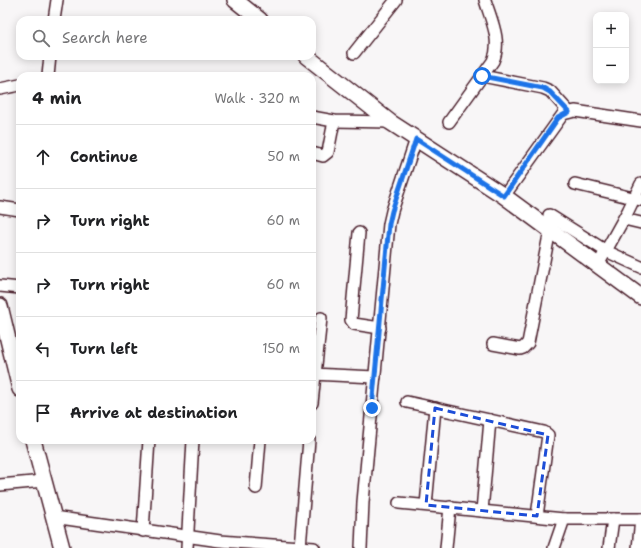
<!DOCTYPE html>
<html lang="en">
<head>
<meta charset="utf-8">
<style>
	body { margin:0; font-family:"Shantell Sans",sans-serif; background:#f6f6f6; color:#202124 }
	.controls { position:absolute; right:12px; top:12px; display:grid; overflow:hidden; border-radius:8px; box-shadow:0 2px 10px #0003 }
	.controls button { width:36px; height:36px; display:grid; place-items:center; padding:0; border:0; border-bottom:1px solid #e0e0e0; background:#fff; color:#202124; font:20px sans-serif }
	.stop { position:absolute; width:12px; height:12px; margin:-9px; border:3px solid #1a73e8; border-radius:50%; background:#fff }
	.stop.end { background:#1a73e8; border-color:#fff; box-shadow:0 1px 4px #0008 }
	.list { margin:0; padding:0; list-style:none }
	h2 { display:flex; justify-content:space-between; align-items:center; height:52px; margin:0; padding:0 16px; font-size:17px }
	h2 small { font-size:13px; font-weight:400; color:#757577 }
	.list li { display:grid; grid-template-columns:26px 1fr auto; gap:12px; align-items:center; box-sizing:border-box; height:64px; padding:0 16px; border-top:1px solid #e0e0e0 }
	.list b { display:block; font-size:15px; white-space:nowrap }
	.list em { font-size:13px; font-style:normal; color:#757577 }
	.icon { flex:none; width:22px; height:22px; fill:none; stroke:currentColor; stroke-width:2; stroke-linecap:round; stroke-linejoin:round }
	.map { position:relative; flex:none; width:641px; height:548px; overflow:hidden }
	.search { position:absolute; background:#fff; box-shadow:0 2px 10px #0003; left:16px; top:16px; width:300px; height:44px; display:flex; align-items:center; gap:10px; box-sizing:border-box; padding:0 14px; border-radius:12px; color:#757577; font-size:15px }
	.panel { position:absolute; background:#fff; box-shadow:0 2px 10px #0003; left:16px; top:72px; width:300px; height:372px; border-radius:12px }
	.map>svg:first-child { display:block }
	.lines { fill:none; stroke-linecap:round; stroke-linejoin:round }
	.minor-casing { stroke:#4a1f2b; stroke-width:14 }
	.secondary-casing { stroke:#4a1f2b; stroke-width:18 }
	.minor { stroke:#fff; stroke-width:11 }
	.secondary { stroke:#fff; stroke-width:15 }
	.route { stroke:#1a73e8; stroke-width:5 }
	.marked { fill:none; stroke:#1d4ed8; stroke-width:3; stroke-dasharray:8 5; stroke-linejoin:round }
</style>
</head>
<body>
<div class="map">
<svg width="641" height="548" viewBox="0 0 641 548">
	<rect width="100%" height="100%" fill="#f8f6f7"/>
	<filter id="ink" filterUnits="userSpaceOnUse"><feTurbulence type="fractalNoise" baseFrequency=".025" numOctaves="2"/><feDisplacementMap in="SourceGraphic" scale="8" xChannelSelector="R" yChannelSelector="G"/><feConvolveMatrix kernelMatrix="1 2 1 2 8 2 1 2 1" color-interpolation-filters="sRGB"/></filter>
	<g filter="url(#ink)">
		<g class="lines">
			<defs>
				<g id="minor">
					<polyline points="54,20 57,0"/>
					<polyline points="354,53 396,0"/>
					<polyline points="48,76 50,56"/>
					<polyline points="482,76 543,88 550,91 569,112"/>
					<polyline points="0,89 20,85"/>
					<polyline points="312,117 334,121 390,122"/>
					<path d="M449,122L493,61C502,41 491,20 485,0"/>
					<polyline points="312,153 323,156 328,152 334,121"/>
					<polyline points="575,184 641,200"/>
					<polyline points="504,196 563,114 575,111 641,121"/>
					<polyline points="0,207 20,210"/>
					<polyline points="549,215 606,251 641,267"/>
					<polyline points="624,219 641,223"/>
					<polyline points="359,233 351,320 354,324 380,328"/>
					<polyline points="598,265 628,211 641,184"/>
					<polyline points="0,286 20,288"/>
					<polyline points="493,344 520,349 523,348 528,343 550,230"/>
					<polyline points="312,374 375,377"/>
					<polyline points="407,402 544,432 548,435 537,516"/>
					<polyline points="312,403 321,318"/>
					<polyline points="0,485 44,481"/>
					<polyline points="256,488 260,440"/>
					<polyline points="399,503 564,519"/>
					<polyline points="426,505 435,408"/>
					<polyline points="482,511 490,420"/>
					<polyline points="53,517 220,541 314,548"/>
					<polyline points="143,531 149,440"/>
					<polyline points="300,547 309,440"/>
					<polyline points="187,548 193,440"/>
					<polyline points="361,548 363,502 389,224 392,211 416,139"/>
					<polyline points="446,548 450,507"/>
					<polyline points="554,548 564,519 641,519"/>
					<polyline points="609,548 613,519"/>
					<polyline points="638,548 641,519"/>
				</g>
				<g id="secondary">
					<polyline points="235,0 260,20"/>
					<polyline points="306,56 390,122 504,196 641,297"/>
					<polyline points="0,306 20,389"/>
					<polyline points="33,440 62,548"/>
				</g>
			</defs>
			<use href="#minor" class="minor-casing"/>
			<use href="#secondary" class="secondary-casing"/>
			<use href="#minor" class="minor"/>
			<use href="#secondary" class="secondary"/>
		</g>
	</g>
	<g class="lines" filter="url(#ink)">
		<polyline class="route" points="372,408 389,224 392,211 416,139 504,196 558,118 569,112 550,92 543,88 482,76"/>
	</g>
	<path class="marked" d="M435,408L548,435L537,516L426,505Z"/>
</svg>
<div class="controls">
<button>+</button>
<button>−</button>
</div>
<div class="stop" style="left:482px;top:76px"></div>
<div class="stop end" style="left:372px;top:408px"></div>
<div class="search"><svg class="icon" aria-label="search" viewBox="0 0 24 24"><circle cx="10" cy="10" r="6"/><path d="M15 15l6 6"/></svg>Search here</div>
<section class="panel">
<h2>4 min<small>Walk · 320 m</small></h2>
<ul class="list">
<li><svg class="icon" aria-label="ahead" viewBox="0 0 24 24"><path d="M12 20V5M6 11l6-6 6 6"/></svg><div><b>Continue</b></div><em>50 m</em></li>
<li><svg class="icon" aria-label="right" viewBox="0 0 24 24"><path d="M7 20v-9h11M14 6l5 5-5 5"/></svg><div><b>Turn right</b></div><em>60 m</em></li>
<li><svg class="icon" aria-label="right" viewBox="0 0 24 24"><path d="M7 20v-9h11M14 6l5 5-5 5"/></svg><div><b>Turn right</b></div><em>60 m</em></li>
<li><svg class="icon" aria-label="left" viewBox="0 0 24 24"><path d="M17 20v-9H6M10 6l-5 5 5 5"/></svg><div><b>Turn left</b></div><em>150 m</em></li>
<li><svg class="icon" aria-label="arrive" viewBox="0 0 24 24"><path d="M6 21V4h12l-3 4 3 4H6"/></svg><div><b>Arrive at destination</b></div></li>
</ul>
</section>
</div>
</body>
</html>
